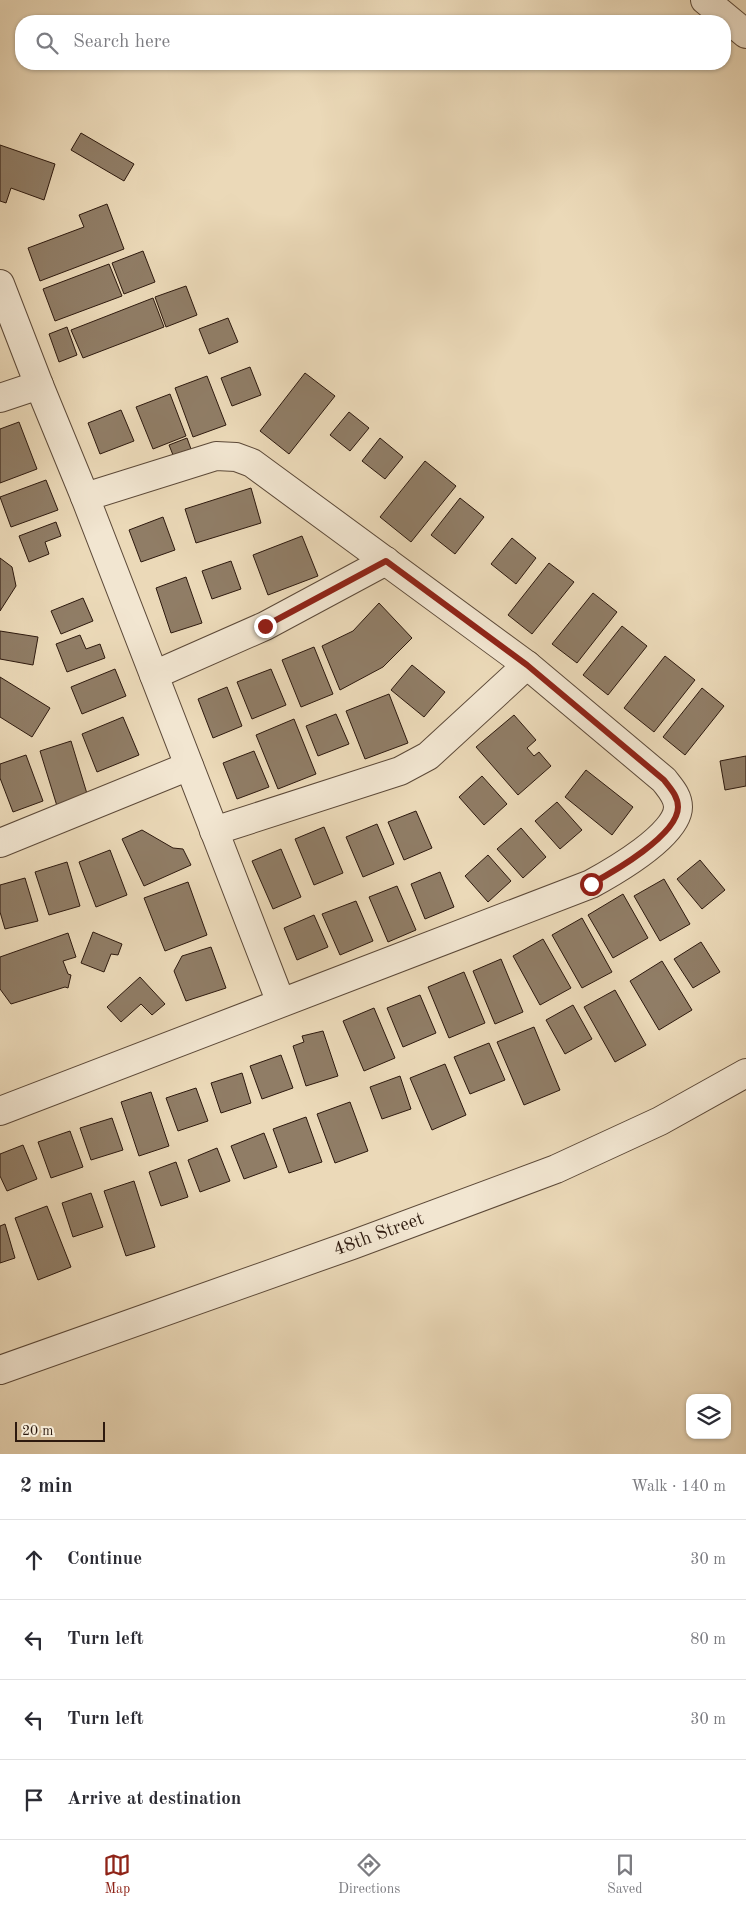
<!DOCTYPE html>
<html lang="en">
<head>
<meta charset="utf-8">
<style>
	body { margin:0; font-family:"Old Standard TT",serif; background:#f2f2f3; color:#2b2b33 }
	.controls { position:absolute; right:15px; bottom:15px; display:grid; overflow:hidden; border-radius:10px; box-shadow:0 1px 4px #0004 }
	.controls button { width:45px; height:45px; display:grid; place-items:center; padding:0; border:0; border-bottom:1px solid #e1e1e2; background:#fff; color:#2b2b33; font:25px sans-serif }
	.scale { position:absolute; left:15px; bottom:12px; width:90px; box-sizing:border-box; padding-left:5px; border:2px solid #2d190e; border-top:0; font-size:14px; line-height:18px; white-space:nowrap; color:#2d190e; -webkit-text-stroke:4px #f2e6d1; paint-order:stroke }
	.stop { position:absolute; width:15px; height:15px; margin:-11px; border:4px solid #8f2418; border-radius:50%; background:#fff }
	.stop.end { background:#8f2418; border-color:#fff; box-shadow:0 1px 5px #0008 }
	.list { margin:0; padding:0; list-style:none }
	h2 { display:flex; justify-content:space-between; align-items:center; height:65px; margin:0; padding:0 20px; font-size:21px }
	h2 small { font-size:16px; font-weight:400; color:#7c7c81 }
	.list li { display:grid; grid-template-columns:32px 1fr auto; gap:15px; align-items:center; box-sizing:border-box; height:80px; padding:0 20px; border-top:1px solid #e1e1e2 }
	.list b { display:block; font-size:19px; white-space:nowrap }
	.list em { font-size:16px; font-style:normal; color:#7c7c81 }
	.icon { flex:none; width:28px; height:28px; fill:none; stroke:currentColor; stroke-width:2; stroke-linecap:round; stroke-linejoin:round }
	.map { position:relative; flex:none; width:746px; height:1454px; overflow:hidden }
	.search { position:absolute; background:#fff; box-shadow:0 1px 4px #0004; left:15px; right:15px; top:15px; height:55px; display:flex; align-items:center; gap:12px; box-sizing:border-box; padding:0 18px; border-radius:20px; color:#7c7c81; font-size:19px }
	.sheet { height:385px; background:#fff }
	nav { display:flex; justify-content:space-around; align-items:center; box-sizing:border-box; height:70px; border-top:1px solid #e1e1e2; background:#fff; font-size:14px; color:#7c7c81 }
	nav a { display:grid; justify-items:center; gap:2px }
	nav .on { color:#8f2418 }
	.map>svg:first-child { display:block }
	.building { fill:#907d66; stroke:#2d190e }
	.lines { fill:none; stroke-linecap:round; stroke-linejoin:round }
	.minor-casing { stroke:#5c4938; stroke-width:30 }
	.minor { stroke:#f2e6d1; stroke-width:28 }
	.route { stroke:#8f2418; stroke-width:6 }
	.labels { text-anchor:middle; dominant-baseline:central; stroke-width:4.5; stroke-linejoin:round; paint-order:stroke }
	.street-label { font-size:19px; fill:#2d190e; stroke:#f2e6d1 }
</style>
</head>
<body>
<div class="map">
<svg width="746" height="1454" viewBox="0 0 746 1454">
	<rect width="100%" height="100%" fill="#ebd9b8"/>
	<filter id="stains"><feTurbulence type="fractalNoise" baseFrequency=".004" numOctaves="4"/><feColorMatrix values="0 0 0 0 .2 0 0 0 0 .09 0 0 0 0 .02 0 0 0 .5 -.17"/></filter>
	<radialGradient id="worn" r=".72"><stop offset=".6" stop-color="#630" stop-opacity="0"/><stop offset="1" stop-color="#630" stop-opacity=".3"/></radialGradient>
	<g class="building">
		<polygon points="81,133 134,164 124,181 71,150"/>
		<polygon points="0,145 55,164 44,200 11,188 6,203 0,201"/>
		<polygon points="107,204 124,249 40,281 28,248 84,227 79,215"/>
		<polygon points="143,251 155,282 124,294 112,263"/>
		<polygon points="109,264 122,296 55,321 43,289"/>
		<polygon points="186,286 197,315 166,327 155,297"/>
		<polygon points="153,298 164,327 83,358 71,330"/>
		<polygon points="228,318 238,342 209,354 199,329"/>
		<polygon points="67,327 77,355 59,362 49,334"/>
		<polygon points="250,367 261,395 232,406 221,378"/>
		<polygon points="305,373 335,396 289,454 260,431"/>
		<polygon points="207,376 226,425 193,437 175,388"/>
		<polygon points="170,394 186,436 153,449 136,407"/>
		<polygon points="121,410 134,441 100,454 88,423"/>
		<polygon points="349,412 369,428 350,451 330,435"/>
		<polygon points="19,422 37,469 0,483 0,429"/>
		<polygon points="187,438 191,449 173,455 169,445"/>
		<polygon points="380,438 403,457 385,479 362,461"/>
		<polygon points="425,461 456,486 411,542 380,517"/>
		<polygon points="46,480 58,510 11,527 0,497"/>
		<polygon points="251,488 261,523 196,543 185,509"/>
		<polygon points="460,498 484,517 455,554 431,535"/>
		<polygon points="163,517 175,550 141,562 129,530"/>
		<polygon points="56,522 61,536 45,542 49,554 29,562 19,536"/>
		<polygon points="302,536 318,576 268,595 253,555"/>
		<polygon points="512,538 536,558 516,584 491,564"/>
		<polygon points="0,558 12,567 16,586 0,611"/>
		<polygon points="231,561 241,589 212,599 202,571"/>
		<polygon points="549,563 574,582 532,634 508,615"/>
		<polygon points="186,577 202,623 171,633 156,588"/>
		<polygon points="593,593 617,612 577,663 552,644"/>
		<polygon points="83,598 93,621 61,634 51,611"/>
		<polygon points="379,603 412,638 383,667 340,690 322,646 353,631"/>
		<polygon points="622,626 647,646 608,695 583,675"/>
		<polygon points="0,631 38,637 33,665 0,659"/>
		<polygon points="80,635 86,649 100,644 105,658 67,672 56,644"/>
		<polygon points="314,647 333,694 301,707 282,660"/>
		<polygon points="665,656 695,680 654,732 624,708"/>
		<polygon points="412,665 445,692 424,717 391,690"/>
		<polygon points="115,669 126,696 82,714 71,687"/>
		<polygon points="271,669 286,705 252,719 237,682"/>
		<polygon points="0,677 50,708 32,737 0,717"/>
		<polygon points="227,687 242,726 213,738 198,699"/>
		<polygon points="702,688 724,706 685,755 663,737"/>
		<polygon points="389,694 408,743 365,759 346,711"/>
		<polygon points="336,714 349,744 318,756 306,726"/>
		<polygon points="514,715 536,740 527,748 534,756 539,752 551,766 518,795 476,747"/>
		<polygon points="123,717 139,755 97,772 82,734"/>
		<polygon points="294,719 316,774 278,789 256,735"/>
		<polygon points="71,741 88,797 57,806 40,751"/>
		<polygon points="254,751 269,787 237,799 223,763"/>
		<polygon points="26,755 43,801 13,812 0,778 0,764"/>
		<polygon points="746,756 746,786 725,790 720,761"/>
		<polygon points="586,770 633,807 612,835 565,797"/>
		<polygon points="482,776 507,804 484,825 459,797"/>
		<polygon points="557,802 582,830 560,849 535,821"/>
		<polygon points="416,811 432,848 404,860 388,822"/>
		<polygon points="377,824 394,864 363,877 346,837"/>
		<polygon points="324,827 343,873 314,885 295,839"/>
		<polygon points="521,828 546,857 523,878 497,849"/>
		<polygon points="142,830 173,848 183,849 191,865 144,886 122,839"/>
		<polygon points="281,849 301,897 273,909 252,861"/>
		<polygon points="110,850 127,895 96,907 79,862"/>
		<polygon points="488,855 511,881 488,902 465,876"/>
		<polygon points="700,860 725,890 702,909 677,879"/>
		<polygon points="67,862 80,906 49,915 35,872"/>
		<polygon points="440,872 454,907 425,919 411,884"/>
		<polygon points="25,878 38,921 5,929 0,912 0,885"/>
		<polygon points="664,879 690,924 660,941 634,896"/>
		<polygon points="188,882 207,935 165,951 144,898"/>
		<polygon points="397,886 416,930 388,942 369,897"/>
		<polygon points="623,894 648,938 613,958 588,915"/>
		<polygon points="356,901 373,941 340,955 322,914"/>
		<polygon points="314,915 328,947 297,960 284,928"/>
		<polygon points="582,918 612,972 582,988 552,935"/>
		<polygon points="93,932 122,944 118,955 111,954 104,972 81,963"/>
		<polygon points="68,933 76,957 63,961 68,974 71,975 68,988 65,987 11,1004 0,989 0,957"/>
		<polygon points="543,939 571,988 540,1005 513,956"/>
		<polygon points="701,942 720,972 693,988 674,959"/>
		<polygon points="211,947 226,988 186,1001 174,971 182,956"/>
		<polygon points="501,959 523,1012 495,1024 473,971"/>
		<polygon points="662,961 692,1010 659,1030 630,981"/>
		<polygon points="464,972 485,1023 449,1038 428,987"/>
		<polygon points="140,977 165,1004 152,1015 141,1004 121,1022 107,1007"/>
		<polygon points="615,990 646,1045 615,1062 584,1007"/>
		<polygon points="420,995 436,1033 403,1047 387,1008"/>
		<polygon points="573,1005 592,1039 565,1054 546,1020"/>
		<polygon points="374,1008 395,1058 364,1071 343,1021"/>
		<polygon points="534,1027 560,1090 524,1105 497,1042"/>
		<polygon points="323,1031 338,1076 306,1086 293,1046 304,1042 302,1036"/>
		<polygon points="489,1043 505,1080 470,1094 454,1057"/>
		<polygon points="281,1055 293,1088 262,1099 250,1066"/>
		<polygon points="445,1064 466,1115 432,1130 410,1078"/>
		<polygon points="242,1073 251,1103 221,1113 211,1083"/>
		<polygon points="400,1076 411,1109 382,1119 370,1087"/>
		<polygon points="196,1088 208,1121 178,1131 166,1098"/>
		<polygon points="151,1092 169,1146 139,1156 121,1102"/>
		<polygon points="350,1102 368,1151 335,1163 317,1114"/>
		<polygon points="306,1117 322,1162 289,1173 273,1129"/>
		<polygon points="112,1118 123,1150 91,1160 80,1128"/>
		<polygon points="70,1131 83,1167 51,1178 38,1142"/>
		<polygon points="264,1133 277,1167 244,1179 231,1146"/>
		<polygon points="23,1145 37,1179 7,1191 0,1176 0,1154"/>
		<polygon points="217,1148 230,1181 200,1192 188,1160"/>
		<polygon points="176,1162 188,1197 161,1206 149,1172"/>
		<polygon points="134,1181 155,1247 126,1256 104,1191"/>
		<polygon points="91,1193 103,1227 73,1237 62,1203"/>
		<polygon points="47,1206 71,1267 38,1280 15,1218"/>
		<polygon points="5,1224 15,1258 0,1263 0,1226"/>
	</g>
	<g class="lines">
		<defs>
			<g id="minor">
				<polyline points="705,0 746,34"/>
				<polyline points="0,284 39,385"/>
				<polyline points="0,398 39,385 85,497"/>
				<polyline points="154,675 265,626 386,561"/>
				<polyline points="214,831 400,771 428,756 527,665"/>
				<polyline points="0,843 189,766"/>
				<path d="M0,1111L591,884C613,872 678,835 678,807C678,796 670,788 664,780L527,665L252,463L236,457L216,456L85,497L281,1003"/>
				<polyline points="0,1370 352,1245 556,1169 660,1121 746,1073"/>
			</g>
		</defs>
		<use href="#minor" class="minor-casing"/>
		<use href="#minor" class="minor"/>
	</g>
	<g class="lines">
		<path class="route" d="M265,626L386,561L527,665L664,780C670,788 678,796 678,807C678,835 613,872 591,884"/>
	</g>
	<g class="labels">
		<g class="street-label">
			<text transform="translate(379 1235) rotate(-20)">48th Street</text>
		</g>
	</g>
	<rect width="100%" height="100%" filter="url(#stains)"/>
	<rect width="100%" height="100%" fill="url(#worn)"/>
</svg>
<div class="controls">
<button><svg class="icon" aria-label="layers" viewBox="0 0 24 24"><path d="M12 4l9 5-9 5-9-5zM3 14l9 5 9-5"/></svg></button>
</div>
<div class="scale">20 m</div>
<div class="stop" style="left:591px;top:884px"></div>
<div class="stop end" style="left:265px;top:626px"></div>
<div class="search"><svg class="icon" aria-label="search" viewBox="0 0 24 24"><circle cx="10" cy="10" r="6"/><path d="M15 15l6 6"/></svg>Search here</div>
</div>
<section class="sheet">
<h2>2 min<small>Walk · 140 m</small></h2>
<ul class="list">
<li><svg class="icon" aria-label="ahead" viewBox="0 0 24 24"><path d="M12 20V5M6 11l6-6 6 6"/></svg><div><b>Continue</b></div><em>30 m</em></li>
<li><svg class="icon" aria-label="left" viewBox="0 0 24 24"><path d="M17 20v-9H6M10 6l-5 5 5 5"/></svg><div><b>Turn left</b></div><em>80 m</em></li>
<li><svg class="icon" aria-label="left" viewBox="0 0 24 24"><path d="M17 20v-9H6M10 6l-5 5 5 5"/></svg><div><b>Turn left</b></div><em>30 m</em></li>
<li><svg class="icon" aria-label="arrive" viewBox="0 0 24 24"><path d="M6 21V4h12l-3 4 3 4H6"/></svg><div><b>Arrive at destination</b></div></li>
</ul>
</section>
<nav>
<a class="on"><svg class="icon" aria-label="map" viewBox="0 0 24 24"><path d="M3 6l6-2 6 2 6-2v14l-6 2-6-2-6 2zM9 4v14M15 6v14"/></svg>Map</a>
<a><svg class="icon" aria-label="directions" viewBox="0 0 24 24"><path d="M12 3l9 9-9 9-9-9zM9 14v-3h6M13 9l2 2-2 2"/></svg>Directions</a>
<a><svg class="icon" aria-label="saved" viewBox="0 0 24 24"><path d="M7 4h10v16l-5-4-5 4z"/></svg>Saved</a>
</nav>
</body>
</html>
